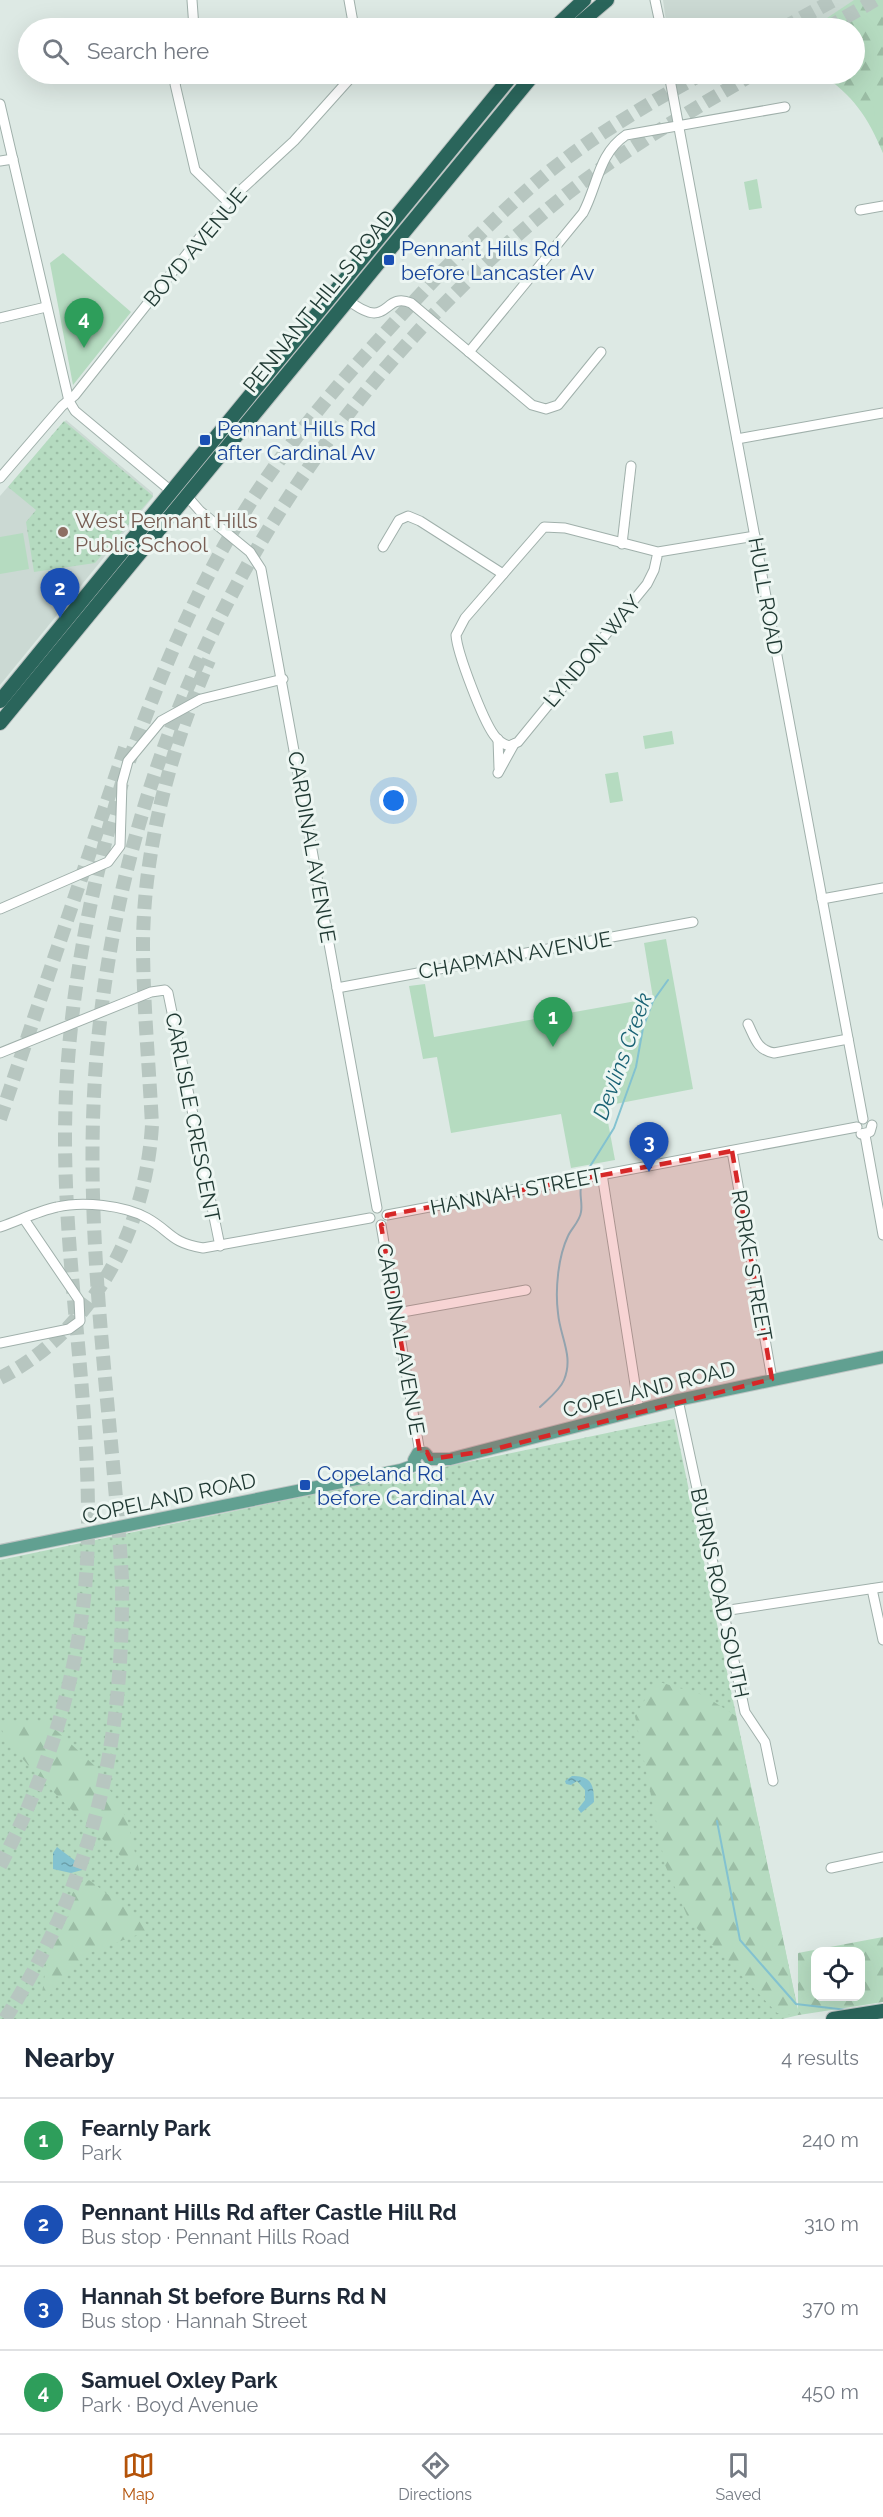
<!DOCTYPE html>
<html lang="en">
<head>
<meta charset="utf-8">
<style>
	body { margin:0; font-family:Raleway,sans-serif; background:#f2f2f3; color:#1f2937 }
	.controls { position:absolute; right:18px; bottom:18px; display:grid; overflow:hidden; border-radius:12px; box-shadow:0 6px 24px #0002 }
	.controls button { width:54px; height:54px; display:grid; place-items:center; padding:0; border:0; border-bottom:2px solid #e0e1e3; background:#fff; color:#1f2937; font:30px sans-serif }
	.you { position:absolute; left:394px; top:801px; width:21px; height:21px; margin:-15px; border:4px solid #fff; border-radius:50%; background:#1a73e8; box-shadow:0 0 0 9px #1a73e833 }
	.badge { display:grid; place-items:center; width:39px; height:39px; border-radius:50%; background:#b45309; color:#fff; font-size:20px; font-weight:700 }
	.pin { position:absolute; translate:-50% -50px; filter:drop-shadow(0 2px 3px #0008) }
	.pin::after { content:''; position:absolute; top:32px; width:21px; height:18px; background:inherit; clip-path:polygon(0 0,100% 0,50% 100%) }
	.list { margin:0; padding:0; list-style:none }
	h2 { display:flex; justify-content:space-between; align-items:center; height:78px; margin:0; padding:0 24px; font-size:26px }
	h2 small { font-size:20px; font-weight:400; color:#747a83 }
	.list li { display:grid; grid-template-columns:39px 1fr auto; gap:18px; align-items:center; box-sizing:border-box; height:84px; padding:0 24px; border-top:2px solid #e0e1e3 }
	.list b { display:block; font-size:22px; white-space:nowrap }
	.list p { margin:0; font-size:20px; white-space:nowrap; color:#747a83 }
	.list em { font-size:20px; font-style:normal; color:#747a83 }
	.icon { flex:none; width:33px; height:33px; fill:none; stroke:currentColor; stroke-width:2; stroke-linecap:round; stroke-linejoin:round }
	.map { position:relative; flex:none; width:883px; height:2019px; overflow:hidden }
	.search { position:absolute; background:#fff; box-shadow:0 6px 24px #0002; left:18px; right:18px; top:18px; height:66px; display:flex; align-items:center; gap:15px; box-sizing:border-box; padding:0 21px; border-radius:33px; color:#747a83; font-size:22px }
	.sheet { height:414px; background:#fff }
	nav { display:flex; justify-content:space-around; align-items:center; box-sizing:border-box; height:84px; border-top:2px solid #e0e1e3; background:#fff; font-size:16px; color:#747a83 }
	nav a { display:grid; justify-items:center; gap:3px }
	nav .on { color:#b45309 }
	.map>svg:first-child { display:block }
	.built { fill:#cbd9d3 }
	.grass { fill:url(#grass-dots) }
	.forest { fill:url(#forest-firs); fill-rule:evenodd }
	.park { fill:#b5dbc0 }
	.water { fill:url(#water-ripples) }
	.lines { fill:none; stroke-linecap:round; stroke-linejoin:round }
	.stream { stroke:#83c2d0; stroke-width:2 }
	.highway-tunnel { stroke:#b7c6c0; stroke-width:14; stroke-dasharray:14 7; stroke-linecap:butt }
	.minor-casing { stroke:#a0b0ab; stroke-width:11 }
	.major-casing { stroke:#bcc3c2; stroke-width:14 }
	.highway-casing { stroke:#bcc3c2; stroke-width:16 }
	.minor { stroke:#fff; stroke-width:9 }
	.major { stroke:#61a091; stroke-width:12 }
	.highway { stroke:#2a655b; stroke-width:14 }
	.marked { fill:#d62828; fill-opacity:0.2; stroke:#d62828; stroke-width:4.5; stroke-dasharray:12 8; stroke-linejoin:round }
	.transit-dot { fill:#1a4fb4; stroke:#edf6f2; stroke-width:2 }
	.education-dot { fill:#8d6e63; stroke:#edf6f2; stroke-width:2 }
	.labels { text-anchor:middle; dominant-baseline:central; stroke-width:6; stroke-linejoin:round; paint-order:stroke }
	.street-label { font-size:21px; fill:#1f3832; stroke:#edf6f2 }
	.transit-label { font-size:21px; fill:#164399; stroke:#edf6f2; text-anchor:start }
	.education-label { font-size:21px; fill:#785e54; stroke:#edf6f2; text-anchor:start }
	.water-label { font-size:22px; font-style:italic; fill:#196274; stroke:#edf6f2 }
</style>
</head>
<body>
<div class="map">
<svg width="883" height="2019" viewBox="0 0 883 2019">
	<defs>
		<pattern id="grass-dots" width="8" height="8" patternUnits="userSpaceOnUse" patternTransform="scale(1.5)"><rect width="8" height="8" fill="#b5dbc0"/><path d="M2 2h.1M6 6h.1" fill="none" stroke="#9bbda5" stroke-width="1.8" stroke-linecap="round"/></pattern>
		<pattern id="forest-firs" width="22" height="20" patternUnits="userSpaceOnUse" patternTransform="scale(1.5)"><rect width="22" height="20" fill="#b5dbc0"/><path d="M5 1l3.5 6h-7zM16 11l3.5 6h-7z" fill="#9bbda5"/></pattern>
		<pattern id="water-ripples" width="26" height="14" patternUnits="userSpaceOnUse" patternTransform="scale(1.5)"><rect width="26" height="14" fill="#83c2d0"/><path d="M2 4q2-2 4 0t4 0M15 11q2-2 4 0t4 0" fill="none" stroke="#6b9fa9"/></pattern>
	</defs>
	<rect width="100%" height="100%" fill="#dde9e4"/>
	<g class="built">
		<polygon points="663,0 883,0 883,153 870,123 844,89 821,74 854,74 854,28 667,28"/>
		<polygon points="66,420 153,493 153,497 0,685 0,496"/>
	</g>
	<g class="grass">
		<polygon points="64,421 153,496 95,563 34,572 26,522 36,510 8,487"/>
		<polygon points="674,1419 799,2015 782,2019 0,2019 0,1560"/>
	</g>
	<g class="forest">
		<path d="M854,0H883V153C868,117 853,95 821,74H854V28H812Z"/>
		<path d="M656,1681L703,1695L736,1716L798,2011V1953L883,1937V2002L799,2015L777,2013L689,1920L665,1865L635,1716ZM816,1952H860V1996H816Z"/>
		<path d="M46,1721L97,1768L127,1819L140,1874C116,1851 0,1748 0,1723Z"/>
		<polygon points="89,1880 153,1929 86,1954 40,2006 48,1954 67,1924 72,1893"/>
	</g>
	<g class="park">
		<polygon points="883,86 883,127 877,128 870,88"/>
		<polygon points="757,179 762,208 749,210 744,182"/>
		<polygon points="63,253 131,312 73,385 50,263"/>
		<polygon points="23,533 29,569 0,574 0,537"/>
		<polygon points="672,731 674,744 645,749 643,736"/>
		<polygon points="618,772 623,801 610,803 605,774"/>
		<polygon points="666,939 693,1089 605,1106 615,1160 571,1168 561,1114 451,1133 437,1057 423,1059 409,986 425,984 434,1037 653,998 644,943"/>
	</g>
	<g class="water">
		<path d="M572,1776C591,1776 594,1784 594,1802L581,1813L578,1809L585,1800V1790L577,1781L571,1785L566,1784L565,1781Z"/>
		<polygon points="57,1847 82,1866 82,1870 71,1873 53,1869 53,1853"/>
	</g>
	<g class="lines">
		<g class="stream">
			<polyline points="584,1176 614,1128 636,1067 643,1028 653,1001 668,980"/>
			<path d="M540,1407C547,1400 560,1390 564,1380C574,1356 560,1337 558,1313C555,1290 558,1257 568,1236C571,1229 580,1221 581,1212C583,1202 578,1193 582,1181"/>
			<polyline points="717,1821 740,1940 796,2004 847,2010"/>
		</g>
		<g class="highway-tunnel">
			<polyline points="783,28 834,0"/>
			<polyline points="827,28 875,0"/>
			<path d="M129,761C160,675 196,589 245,511C285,447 333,390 384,334C431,282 480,231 533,185C584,141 644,106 702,74"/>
			<polyline points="0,1119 125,748"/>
			<path d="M0,1378C95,1330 146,1227 152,1125C149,1064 143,1003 143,942C144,846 171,748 209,660"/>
			<path d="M0,1866C55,1761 88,1645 88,1526C89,1396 65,1267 65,1138C65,1018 87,897 122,783"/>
			<path d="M5,2019C94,1879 124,1743 122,1579C112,1412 84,1244 95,1077C118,734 283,427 547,210C610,157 683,116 753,74"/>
		</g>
		<defs>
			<g id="minor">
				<polyline points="192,0 194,28"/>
				<polyline points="349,0 354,28"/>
				<polyline points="655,0 661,28"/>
				<polyline points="180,74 175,84 195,170 228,202"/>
				<polyline points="669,74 863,1119"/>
				<polyline points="0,104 69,401 75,411 171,491"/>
				<polyline points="0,161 13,159"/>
				<polyline points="860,210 883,206"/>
				<path d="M348,300C390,333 382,291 411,303L532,405L546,409L558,405L601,352"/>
				<polyline points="0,318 46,307"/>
				<path d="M469,352L583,213C598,185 598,154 626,135L785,107"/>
				<polyline points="737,439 883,413"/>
				<polyline points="0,478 62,406 75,395 228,202 294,141 354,74"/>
				<polyline points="186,495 200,511 250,552 261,569 377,1208"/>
				<polyline points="622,544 631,466"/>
				<polyline points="383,547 399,520 408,516 420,521 503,574"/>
				<path d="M658,552L654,570L647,584L518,742L509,746C503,744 498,741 494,735C483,720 457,653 456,635L465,618L544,527L565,528L658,552L755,536"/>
				<polyline points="498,739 499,768"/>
				<polyline points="498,773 514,744"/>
				<polyline points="822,899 883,888"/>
				<polyline points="0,909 108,862 120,846 122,783 128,761 161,721 201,699 283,679"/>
				<polyline points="337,988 693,922"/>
				<path d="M748,1024C755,1038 757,1050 774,1053L848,1039"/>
				<polyline points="0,1053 151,992 165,990 168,993 220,1246"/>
				<polyline points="861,1134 870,1132 872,1125"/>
				<polyline points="865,1135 883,1235"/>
				<polyline points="732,1151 772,1379"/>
				<polyline points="602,1174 639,1410"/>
				<polyline points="387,1215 857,1127"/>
				<polyline points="381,1225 420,1453"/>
				<path d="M0,1227C18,1221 38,1211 57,1207C82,1201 124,1205 147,1218C172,1232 169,1242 203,1248L370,1218"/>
				<polyline points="397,1313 526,1290"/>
				<polyline points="0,1343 69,1329 80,1321 79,1300 24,1219"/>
				<polyline points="678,1400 745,1712 765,1742 773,1781"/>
				<polyline points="872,1589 883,1640"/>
				<polyline points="723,1611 883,1587"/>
				<polyline points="831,1868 883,1857"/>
			</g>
			<g id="major">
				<polyline points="430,1459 450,1459 678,1400 883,1357"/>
				<polyline points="415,1465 414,1460 418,1453 425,1453 430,1459"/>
				<polyline points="0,1551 401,1470 415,1465"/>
			</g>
			<g id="highway">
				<polyline points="554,28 584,0"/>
				<polyline points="574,28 607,0"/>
				<polyline points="0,701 513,74"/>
				<polyline points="0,723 534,74"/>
				<polyline points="833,2019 883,2011"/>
			</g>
		</defs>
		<use href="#minor" class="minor-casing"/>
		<use href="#major" class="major-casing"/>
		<use href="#highway" class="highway-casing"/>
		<use href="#minor" class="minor"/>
		<use href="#major" class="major"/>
		<use href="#highway" class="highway"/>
	</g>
	<path class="marked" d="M732,1151L772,1379L487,1451L430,1459L427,1452L420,1453L381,1225L387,1222V1215Z"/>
	<g class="transit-dot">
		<rect x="383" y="254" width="12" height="12" rx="3"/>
		<rect x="199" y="434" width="12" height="12" rx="3"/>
		<rect x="299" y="1479" width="12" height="12" rx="3"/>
	</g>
	<circle class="education-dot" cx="63" cy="532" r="6"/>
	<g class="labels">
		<g class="street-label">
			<text transform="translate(195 247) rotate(-50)">BOYD AVENUE</text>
			<text transform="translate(319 301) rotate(-51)">PENNANT HILLS ROAD</text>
			<text transform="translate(766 596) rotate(80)">HULL ROAD</text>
			<text transform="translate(592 651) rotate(-50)">LYNDON WAY</text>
			<text transform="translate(312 847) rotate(80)">CARDINAL AVENUE</text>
			<text transform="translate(515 955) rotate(-10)">CHAPMAN AVENUE</text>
			<text transform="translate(193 1117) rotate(79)">CARLISLE CRESCENT</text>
			<text transform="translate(516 1191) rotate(-11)">HANNAH STREET</text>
			<text transform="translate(752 1265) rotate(80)">RORKE STREET</text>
			<text transform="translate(401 1339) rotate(80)">CARDINAL AVENUE</text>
			<text transform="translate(649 1389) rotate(-14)">COPELAND ROAD</text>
			<text transform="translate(169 1498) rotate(-12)">COPELAND ROAD</text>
			<text transform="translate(720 1593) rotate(78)">BURNS ROAD SOUTH</text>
		</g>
		<g class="transit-label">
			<text x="401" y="248">Pennant Hills Rd<tspan x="401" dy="24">before Lancaster Av</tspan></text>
			<text x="217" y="428">Pennant Hills Rd<tspan x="217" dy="24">after Cardinal Av</tspan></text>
			<text x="317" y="1473">Copeland Rd<tspan x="317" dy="24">before Cardinal Av</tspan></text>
		</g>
		<g class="education-label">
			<text x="75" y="520">West Pennant Hills<tspan x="75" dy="24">Public School</tspan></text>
		</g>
		<g class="water-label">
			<text transform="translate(622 1056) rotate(-70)">Devlins Creek</text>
		</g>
	</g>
</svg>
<div class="controls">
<button><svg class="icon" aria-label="locate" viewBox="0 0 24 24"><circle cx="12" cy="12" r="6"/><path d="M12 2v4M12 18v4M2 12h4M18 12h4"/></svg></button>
</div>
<div class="you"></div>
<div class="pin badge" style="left:553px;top:1047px;background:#2e9e5b">1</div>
<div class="pin badge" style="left:60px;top:618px;background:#1a4fb4">2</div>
<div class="pin badge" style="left:649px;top:1172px;background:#1a4fb4">3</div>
<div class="pin badge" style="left:84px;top:348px;background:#2e9e5b">4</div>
<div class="search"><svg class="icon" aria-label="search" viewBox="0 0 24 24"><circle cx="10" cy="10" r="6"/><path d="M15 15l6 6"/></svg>Search here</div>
</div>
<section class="sheet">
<h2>Nearby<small>4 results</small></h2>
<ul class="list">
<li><span class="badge" style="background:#2e9e5b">1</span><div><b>Fearnly Park</b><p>Park</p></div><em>240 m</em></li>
<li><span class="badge" style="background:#1a4fb4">2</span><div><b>Pennant Hills Rd after Castle Hill Rd</b><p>Bus stop · Pennant Hills Road</p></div><em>310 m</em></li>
<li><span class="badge" style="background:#1a4fb4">3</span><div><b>Hannah St before Burns Rd N</b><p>Bus stop · Hannah Street</p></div><em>370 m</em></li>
<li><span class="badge" style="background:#2e9e5b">4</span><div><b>Samuel Oxley Park</b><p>Park · Boyd Avenue</p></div><em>450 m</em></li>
</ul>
</section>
<nav>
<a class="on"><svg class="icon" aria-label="map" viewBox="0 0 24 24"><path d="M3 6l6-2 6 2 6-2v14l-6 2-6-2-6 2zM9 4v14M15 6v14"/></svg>Map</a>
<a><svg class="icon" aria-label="directions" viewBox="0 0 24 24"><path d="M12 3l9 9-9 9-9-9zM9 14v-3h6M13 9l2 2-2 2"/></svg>Directions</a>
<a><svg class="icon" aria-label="saved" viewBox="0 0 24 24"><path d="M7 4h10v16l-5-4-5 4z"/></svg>Saved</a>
</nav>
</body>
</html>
